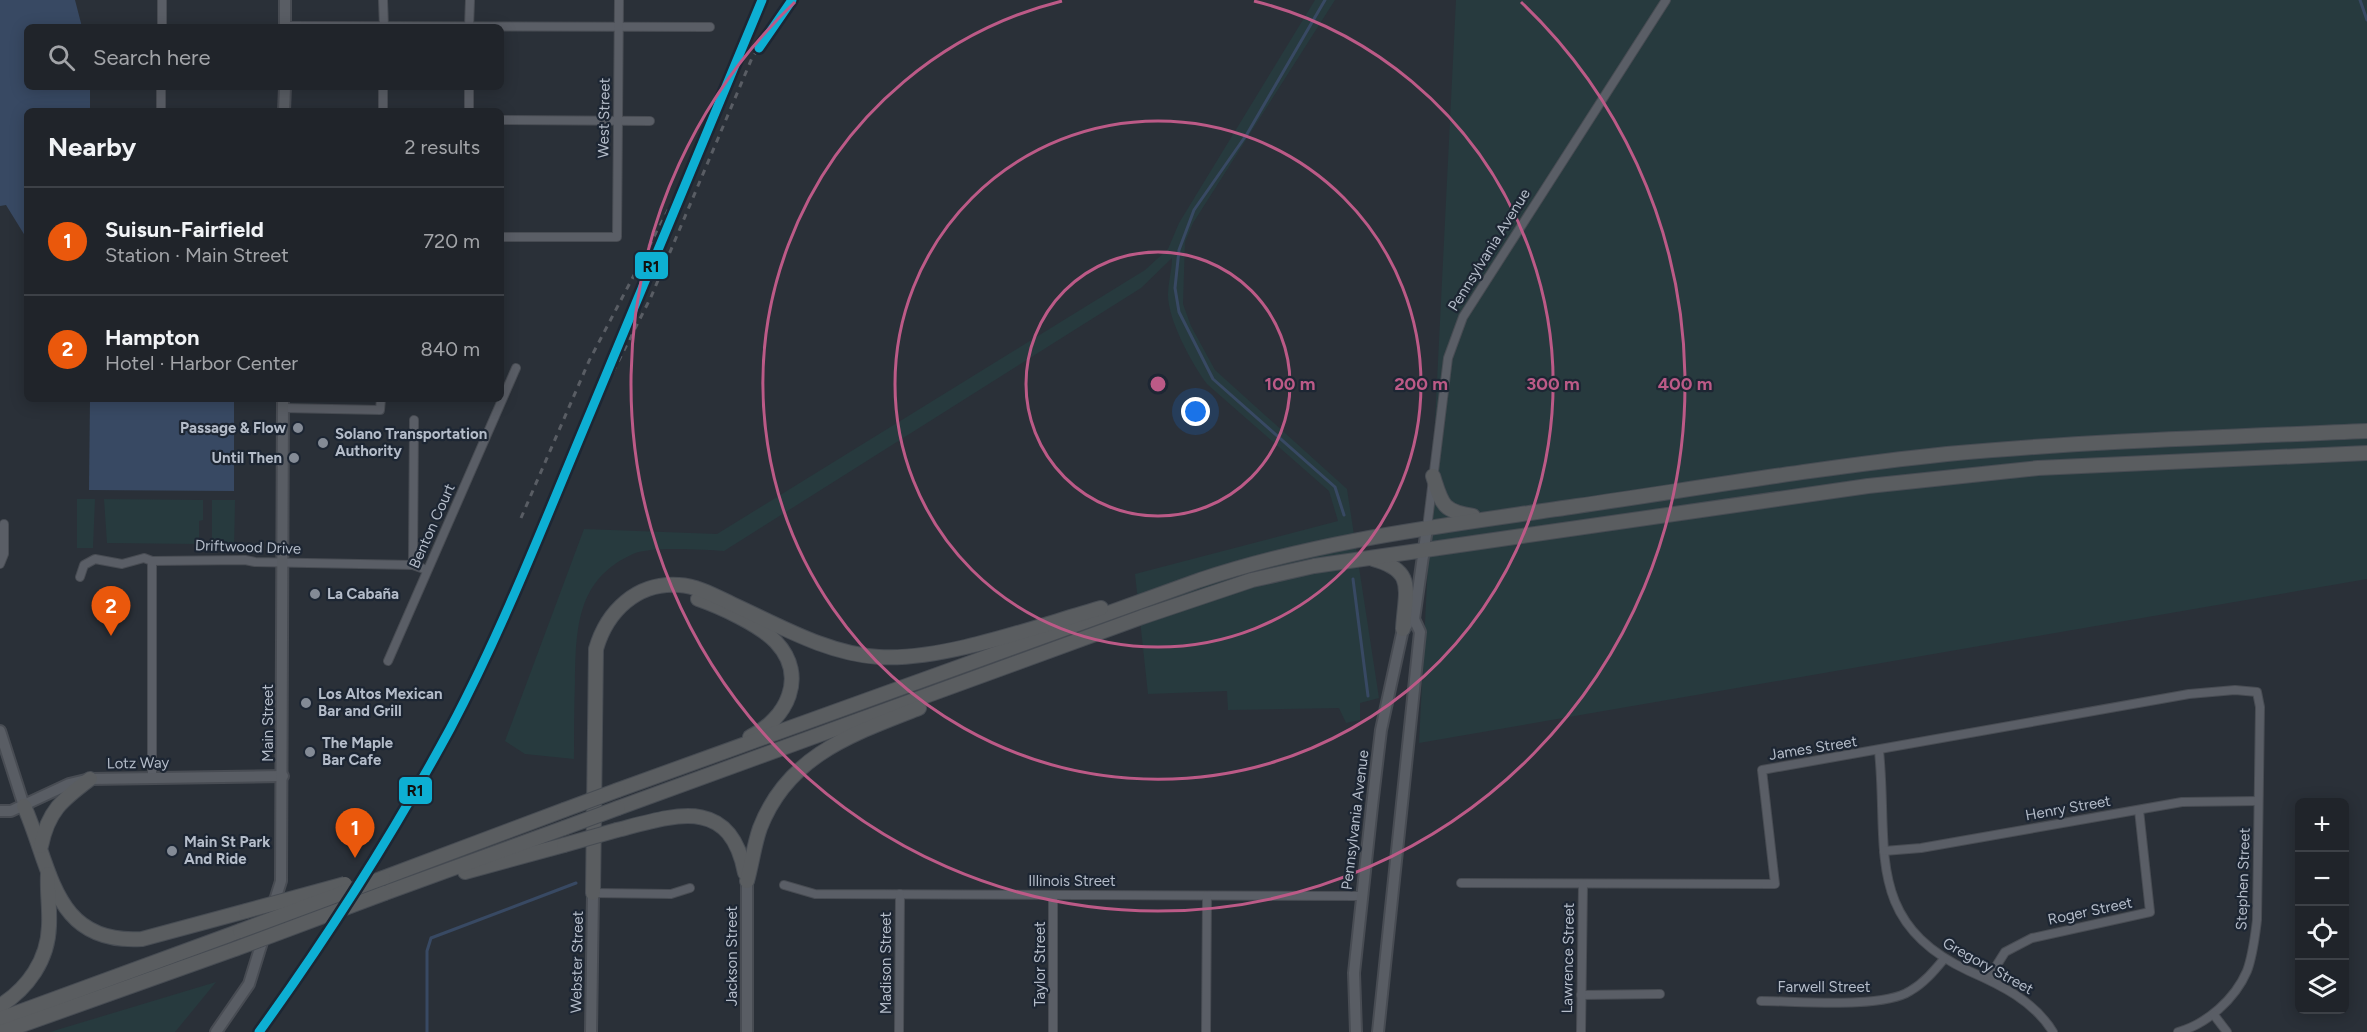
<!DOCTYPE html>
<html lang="en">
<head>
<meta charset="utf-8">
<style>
	body { margin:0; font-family:Figtree,sans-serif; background:#2d3036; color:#f1f3f6 }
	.controls { position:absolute; right:18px; bottom:18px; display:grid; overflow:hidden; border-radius:9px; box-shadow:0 3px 15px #0003 }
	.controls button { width:54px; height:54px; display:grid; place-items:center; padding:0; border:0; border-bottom:2px solid #3d4147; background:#20242a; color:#f1f3f6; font:30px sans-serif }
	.you { position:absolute; left:1196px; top:412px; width:21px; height:21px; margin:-15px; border:4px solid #fff; border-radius:50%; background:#1a73e8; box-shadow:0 0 0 9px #1a73e833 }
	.badge { display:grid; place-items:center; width:39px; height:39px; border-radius:50%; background:#ea580c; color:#fff; font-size:20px; font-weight:700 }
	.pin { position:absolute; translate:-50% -50px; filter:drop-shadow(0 2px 3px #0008) }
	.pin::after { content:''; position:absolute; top:32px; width:21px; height:18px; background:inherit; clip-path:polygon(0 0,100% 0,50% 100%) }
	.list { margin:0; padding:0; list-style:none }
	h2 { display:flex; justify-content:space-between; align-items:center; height:78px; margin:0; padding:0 24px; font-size:26px }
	h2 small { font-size:20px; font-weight:400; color:#a2a4a8 }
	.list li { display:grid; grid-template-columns:39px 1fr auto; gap:18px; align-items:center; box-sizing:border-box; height:108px; padding:0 24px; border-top:2px solid #3d4147 }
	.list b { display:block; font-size:22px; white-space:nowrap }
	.list p { margin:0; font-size:20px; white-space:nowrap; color:#a2a4a8 }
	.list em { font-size:20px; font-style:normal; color:#a2a4a8 }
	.icon { flex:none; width:33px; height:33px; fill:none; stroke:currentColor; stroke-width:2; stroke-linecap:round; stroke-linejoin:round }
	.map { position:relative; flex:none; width:2367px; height:1032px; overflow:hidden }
	.search { position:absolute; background:#20242a; box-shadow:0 3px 15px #0003; left:24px; top:24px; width:480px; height:66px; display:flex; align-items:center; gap:15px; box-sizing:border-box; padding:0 21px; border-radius:9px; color:#a2a4a8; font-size:22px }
	.panel { position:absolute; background:#20242a; box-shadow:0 3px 15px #0003; left:24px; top:108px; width:480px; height:294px; border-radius:9px }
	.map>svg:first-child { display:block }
	.green { fill:#273a3e }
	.water { fill:#384963 }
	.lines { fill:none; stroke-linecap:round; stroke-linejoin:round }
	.stream { stroke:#384963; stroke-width:3 }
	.street-casing { stroke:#484c53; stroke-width:10 }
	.secondary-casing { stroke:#484c53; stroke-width:14 }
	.highway-casing { stroke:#474c53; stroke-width:16 }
	.street { stroke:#5a5e66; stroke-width:8 }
	.secondary { stroke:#595d64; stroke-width:10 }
	.highway { stroke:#5a5d60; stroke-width:14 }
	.rail { stroke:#595d64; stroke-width:3; stroke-dasharray:6 6; stroke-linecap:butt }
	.highway-bridge-casing { stroke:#474c53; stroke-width:16; stroke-linecap:butt }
	.highway-bridge { stroke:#5a5d60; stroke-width:14 }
	.rail-1-casing { stroke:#1d2633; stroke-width:14 }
	.rail-1 { stroke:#0dafd3; stroke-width:9 }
	.ring { fill:none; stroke:#bc5a87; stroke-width:3 }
	.poi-dot { fill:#848b96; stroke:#1d2633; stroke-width:2 }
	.labels { text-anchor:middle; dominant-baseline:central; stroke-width:4.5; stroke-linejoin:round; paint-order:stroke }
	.street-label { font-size:15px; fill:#b4bcc9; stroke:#1d2633 }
	.poi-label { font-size:15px; font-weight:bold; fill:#b4bcc9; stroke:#1d2633; text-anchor:start }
	.centre { fill:#bc5a87; stroke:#1d2633; stroke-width:3 }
	.ring-label { font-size:18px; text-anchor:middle; font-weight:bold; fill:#bc5a87; stroke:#1d2633; stroke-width:4.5; stroke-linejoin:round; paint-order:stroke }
	.line-badge { stroke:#1d2633; stroke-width:2 }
	.pale-badge-label { font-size:16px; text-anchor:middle; font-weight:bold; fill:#111 }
</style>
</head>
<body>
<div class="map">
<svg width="2367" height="1032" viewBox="0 0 2367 1032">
	<rect width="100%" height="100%" fill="#2a3038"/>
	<g class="green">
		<path d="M1315,0H1335L1193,223L1185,242L1183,304L1191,326L1215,370L1347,489L1379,698L1360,703V720L1346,723L1339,708L1228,710L1227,691L1148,694L1135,574L1338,521L1329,491L1207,384C1192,364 1168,320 1168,295C1168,283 1172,270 1172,258L1141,288L724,551C703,550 652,546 633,554C577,579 576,627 575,681C574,707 574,733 574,759L525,754L505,741L584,529L717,534L1145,270L1168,249L1179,223Z"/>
		<polygon points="1456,0 2367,0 2367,579 1419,743"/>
		<polygon points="77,499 95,499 93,548 77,548"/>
		<polygon points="104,499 203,500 203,520 199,521 199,544 107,543"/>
		<polygon points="212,500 235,500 234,549 212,549"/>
		<polygon points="216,982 175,1032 50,1032"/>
	</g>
	<g class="water">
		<polygon points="0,0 75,0 82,27 27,27 27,87 90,87 90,111 27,111 27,239 6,205 0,206"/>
		<polygon points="90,399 234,399 234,491 89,490"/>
	</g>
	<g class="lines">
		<g class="stream">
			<polyline points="1325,0 1247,134 1194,210 1179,250 1175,288 1179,312 1213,379 1335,487 1344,515"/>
			<polyline points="2360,0 2367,20"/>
			<polyline points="1353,579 1368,696"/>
			<polyline points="427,1032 427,951 431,938 576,883"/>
		</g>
		<defs>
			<g id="street">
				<polyline points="383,0 384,27"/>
				<polyline points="285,26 710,27"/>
				<polyline points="162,27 162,0"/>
				<polyline points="469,27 470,0"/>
				<polyline points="161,111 161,87"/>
				<polyline points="383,111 383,87"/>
				<polyline points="469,111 469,87"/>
				<polyline points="501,120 650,121"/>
				<polyline points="501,237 617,237 619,0"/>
				<polyline points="283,408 380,410 381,399"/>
				<polyline points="1427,528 1448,358 1463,317 1666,0"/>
				<polyline points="152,561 152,777"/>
				<polyline points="0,564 4,554 4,524"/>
				<polyline points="413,565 414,420"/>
				<polyline points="80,577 84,565 95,559 122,564 144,558 152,561 245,560 255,562 413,565 427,570"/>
				<polyline points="388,661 516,368"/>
				<path d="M1879,751C1889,847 1863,922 1969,971C2001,985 2034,1001 2053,1032"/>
				<polyline points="1884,851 1921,848 2182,802 2258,801"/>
				<path d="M1461,883L1775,884L1762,770L2189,694L2235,690L2257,692L2260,707L2257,920C2255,936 2253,955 2247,971C2235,999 2207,1024 2178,1032"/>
				<polyline points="784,885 815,894 1361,896"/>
				<polyline points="593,893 671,894 690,888"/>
				<polyline points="1053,895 1053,1032"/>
				<polyline points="1988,979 2005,952 2032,938 2150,912 2139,810"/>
				<polyline points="1581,995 1660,994"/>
				<path d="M1761,1001C1797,1001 1882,1009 1910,991C1924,983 1934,971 1944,959"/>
				<polyline points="2214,1015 2227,1032"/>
				<polyline points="899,1032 900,894"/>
				<polyline points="1206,1032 1207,896"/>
				<polyline points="1581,1032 1583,884"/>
			</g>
			<g id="secondary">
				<polyline points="285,27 285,0"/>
				<polyline points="284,111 285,87"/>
				<polyline points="0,731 24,806"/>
				<polyline points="0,811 11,811 69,784 90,779 283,776"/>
				<polyline points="216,1032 249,984 281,881 283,399"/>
				<polyline points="591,1032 593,893"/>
				<polyline points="747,1032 747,881"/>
				<polyline points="1356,1032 1354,973 1372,806 1381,730 1403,629 1407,625"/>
				<polyline points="1378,1032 1420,632 1414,619 1427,528"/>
			</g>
			<g id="highway">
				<path d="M1433,476C1442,504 1442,511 1473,516"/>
				<path d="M1373,559C1417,571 1405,591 1403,629"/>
				<path d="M698,599C721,607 760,625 776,642C808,676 787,719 750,737"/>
				<path d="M618,790L1200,580C1323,539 1450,525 1577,506C1700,488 1823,467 1947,454C2087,441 2227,437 2367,431"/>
				<path d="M24,806C52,869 53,945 142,939L246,911"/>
				<polyline points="618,808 1142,617 1252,580 1314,566 1868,486 2038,468 2367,453"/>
				<path d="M617,830C675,815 730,795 745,873"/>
				<path d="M41,846C48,811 62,800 90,779"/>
				<polyline points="465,872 564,845"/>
				<polyline points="383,878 564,810"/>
				<path d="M747,881C752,863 754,845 760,828C788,755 853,734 919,708"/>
				<polyline points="385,893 564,828"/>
				<path d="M593,893L596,649C607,611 637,582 679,585C698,586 717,597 734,605C780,626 828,654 879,657C944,661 1037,626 1101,608"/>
				<path d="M0,1006C28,988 48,960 49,926C50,908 47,892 48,874"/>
				<polyline points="0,1019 240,931"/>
				<polyline points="2,1032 235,949"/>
			</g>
		</defs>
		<use href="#street" class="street-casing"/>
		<use href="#secondary" class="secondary-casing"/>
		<use href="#highway" class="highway-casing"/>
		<use href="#street" class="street"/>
		<use href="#secondary" class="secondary"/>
		<use href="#highway" class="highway"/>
		<g class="rail">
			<polyline points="613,372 651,297 752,58 792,0"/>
			<polyline points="521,518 589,361 699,151"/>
		</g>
		<defs>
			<g id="highway-bridge">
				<polyline points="564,810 618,790"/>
				<polyline points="564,828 618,808"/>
				<polyline points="564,845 617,830"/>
				<polyline points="246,911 345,884"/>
				<polyline points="240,931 383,878"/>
				<polyline points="235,949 385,893"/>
			</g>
		</defs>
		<use href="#highway-bridge" class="highway-bridge-casing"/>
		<use href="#highway-bridge" class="highway-bridge"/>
		<defs>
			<g id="rail-1">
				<polyline points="759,48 792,0"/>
				<path d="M259,1032C329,935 393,834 450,729C504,627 546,518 591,411C648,274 705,137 762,0"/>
			</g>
		</defs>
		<use href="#rail-1" class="rail-1-casing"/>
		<use href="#rail-1" class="rail-1"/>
	</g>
	<g class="ring">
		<circle cx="1158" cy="384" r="132"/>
		<circle cx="1158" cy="384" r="263"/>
		<path d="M1254 1A395 395 0 1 1 1062 1"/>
		<path d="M1521 2A527 527 0 1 1 795 2"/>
	</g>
	<g class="poi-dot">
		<circle cx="298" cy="428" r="6"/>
		<circle cx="323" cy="443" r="6"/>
		<circle cx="294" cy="458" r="6"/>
		<circle cx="315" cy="594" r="6"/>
		<circle cx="306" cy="703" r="6"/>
		<circle cx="310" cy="752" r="6"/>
		<circle cx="172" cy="851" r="6"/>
	</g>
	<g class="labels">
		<g class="street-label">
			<text transform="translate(604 118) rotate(-89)">West Street</text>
			<text transform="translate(1489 250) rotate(-58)">Pennsylvania Avenue</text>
			<text transform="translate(432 526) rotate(-66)">Benton Court</text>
			<text transform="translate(248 547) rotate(2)">Driftwood Drive</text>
			<text transform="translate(268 723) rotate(-90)">Main Street</text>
			<text transform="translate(1813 748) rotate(-9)">James Street</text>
			<text transform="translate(138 763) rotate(-1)">Lotz Way</text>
			<text transform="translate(2068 808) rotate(-10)">Henry Street</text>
			<text transform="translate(1355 820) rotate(-83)">Pennsylvania Avenue</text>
			<text transform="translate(2243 879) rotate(-88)">Stephen Street</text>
			<text x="1072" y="881">Illinois Street</text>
			<text transform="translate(2090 911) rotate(-12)">Roger Street</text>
			<text transform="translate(732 956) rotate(-90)">Jackson Street</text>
			<text transform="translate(1568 958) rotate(-89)">Lawrence Street</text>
			<text transform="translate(577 962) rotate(-89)">Webster Street</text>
			<text transform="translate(886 963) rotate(-90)">Madison Street</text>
			<text transform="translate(1040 964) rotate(-90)">Taylor Street</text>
			<text transform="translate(1988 966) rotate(29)">Gregory Street</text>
			<text x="1824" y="987">Farwell Street</text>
		</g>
		<g class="poi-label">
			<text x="286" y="428" text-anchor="end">Passage &amp; Flow</text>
			<text x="335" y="434">Solano Transportation<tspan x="335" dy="17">Authority</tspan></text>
			<text x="282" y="458" text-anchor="end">Until Then</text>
			<text x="327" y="594">La Cabaña</text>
			<text x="318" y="694">Los Altos Mexican<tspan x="318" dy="17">Bar and Grill</tspan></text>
			<text x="322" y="743">The Maple<tspan x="322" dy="17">Bar Cafe</tspan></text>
			<text x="184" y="842">Main St Park<tspan x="184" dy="17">And Ride</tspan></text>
		</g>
	</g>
	<circle cx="1158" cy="384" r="9" class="centre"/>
	<g class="ring-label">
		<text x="1290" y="390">100 m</text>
		<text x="1421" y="390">200 m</text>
		<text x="1553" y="390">300 m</text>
		<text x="1685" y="390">400 m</text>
	</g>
	<g class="line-badge">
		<rect x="634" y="251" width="35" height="29" rx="6" fill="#0dafd3"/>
		<rect x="398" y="776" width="35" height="29" rx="6" fill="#0dafd3"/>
	</g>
	<g class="pale-badge-label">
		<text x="651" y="272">R1</text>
		<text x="415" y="796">R1</text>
	</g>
</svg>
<div class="controls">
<button>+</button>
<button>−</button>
<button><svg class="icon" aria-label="locate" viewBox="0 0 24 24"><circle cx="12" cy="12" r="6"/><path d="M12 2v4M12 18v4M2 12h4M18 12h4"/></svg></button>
<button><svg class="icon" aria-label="layers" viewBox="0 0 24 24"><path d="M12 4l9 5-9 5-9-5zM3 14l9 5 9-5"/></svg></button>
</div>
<div class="you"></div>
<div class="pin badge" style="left:355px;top:858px">1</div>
<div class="pin badge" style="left:111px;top:636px">2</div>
<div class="search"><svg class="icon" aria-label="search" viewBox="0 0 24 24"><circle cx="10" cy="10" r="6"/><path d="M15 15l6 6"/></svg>Search here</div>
<section class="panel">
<h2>Nearby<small>2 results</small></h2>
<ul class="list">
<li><span class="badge">1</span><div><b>Suisun-Fairfield</b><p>Station · Main Street</p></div><em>720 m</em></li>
<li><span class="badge">2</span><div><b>Hampton</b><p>Hotel · Harbor Center</p></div><em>840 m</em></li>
</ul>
</section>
</div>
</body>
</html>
